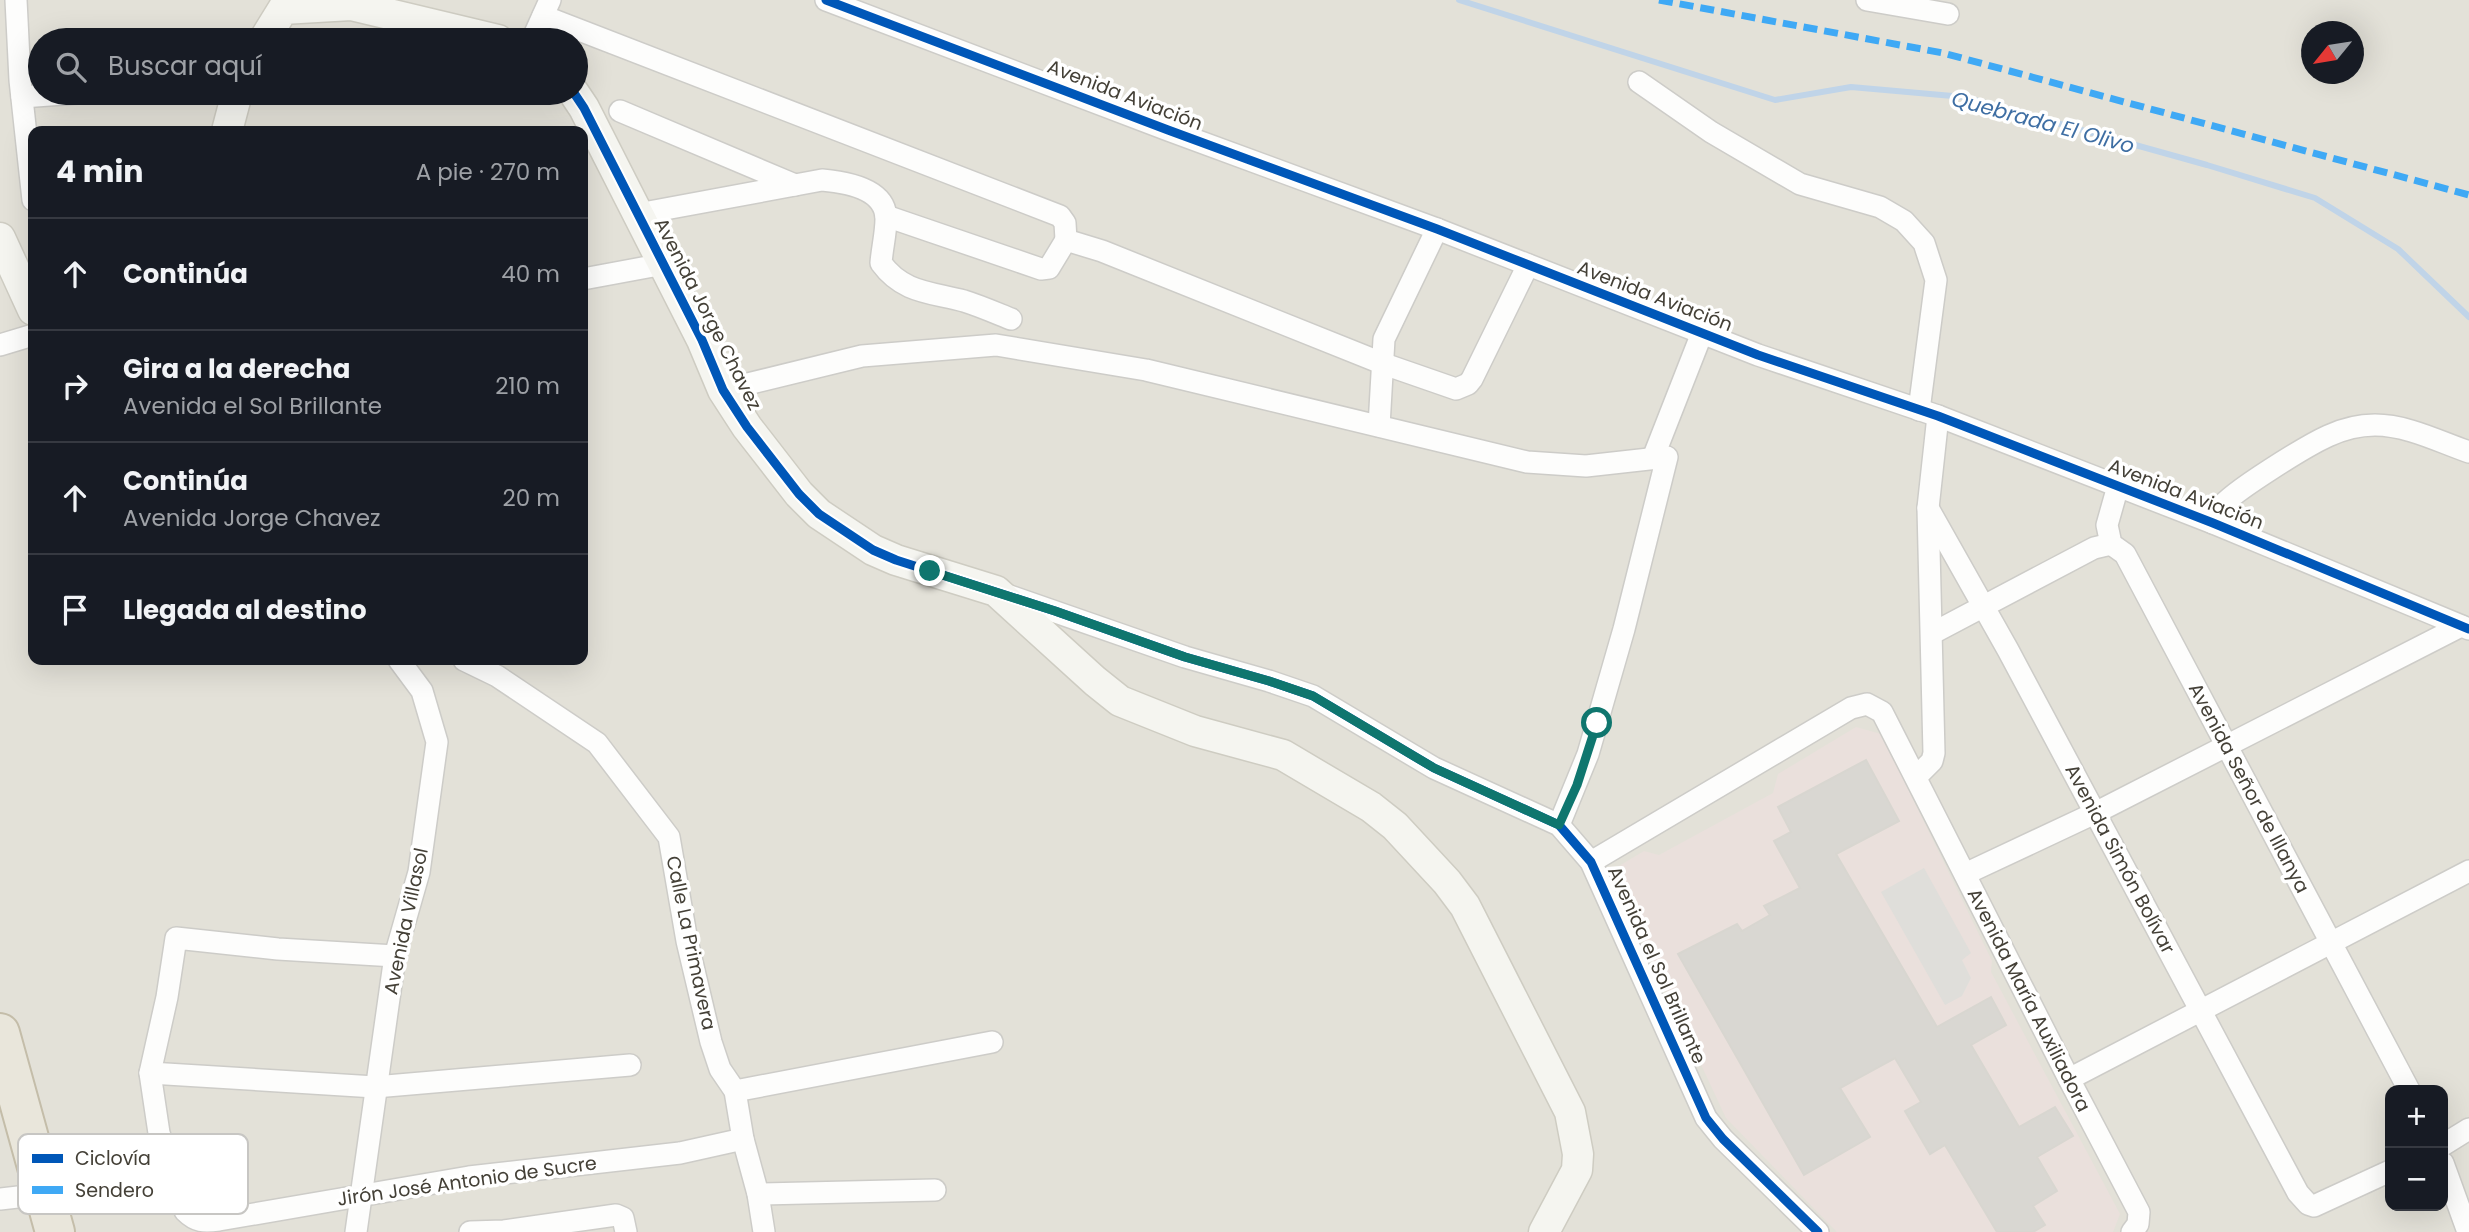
<!DOCTYPE html>
<html lang="es">
<head>
<meta charset="utf-8">
<style>
	body { margin:0; font-family:Poppins,sans-serif; background:#20242c; color:#f1f3f6 }
	.controls { position:absolute; right:21px; bottom:21px; display:grid; overflow:hidden; border-radius:14px; box-shadow:0 7px 28px #0002 }
	.controls button { width:63px; height:63px; display:grid; place-items:center; padding:0; border:0; border-bottom:2px solid #363941; background:#171b24; color:#f1f3f6; font:35px sans-serif }
	.compass { position:absolute; left:2301px; top:21px; width:63px; height:63px; border-radius:50%; background:#171b24; box-shadow:0 7px 28px #0002; rotate:240deg }
	.stop { position:absolute; width:21px; height:21px; margin:-16px; border:5px solid #0f766e; border-radius:50%; background:#fff }
	.stop.end { background:#0f766e; border-color:#fff; box-shadow:0 2px 7px #0008 }
	.list { margin:0; padding:0; list-style:none }
	h2 { display:flex; justify-content:space-between; align-items:center; height:91px; margin:0; padding:0 28px; font-size:30px }
	h2 small { font-size:23px; font-weight:400; color:#9ea1a6 }
	.list li { display:grid; grid-template-columns:46px 1fr auto; gap:21px; align-items:center; box-sizing:border-box; height:112px; padding:0 28px; border-top:2px solid #363941 }
	.list b { display:block; font-size:26px; white-space:nowrap }
	.list p { margin:0; font-size:23px; white-space:nowrap; color:#9ea1a6 }
	.list em { font-size:23px; font-style:normal; color:#9ea1a6 }
	.icon { flex:none; width:38px; height:38px; fill:none; stroke:currentColor; stroke-width:2; stroke-linecap:round; stroke-linejoin:round }
	.map { position:relative; flex:none; width:2469px; height:1232px; overflow:hidden }
	.search { position:absolute; background:#171b24; box-shadow:0 7px 28px #0002; left:28px; top:28px; width:560px; height:77px; display:flex; align-items:center; gap:18px; box-sizing:border-box; padding:0 24px; border-radius:38px; color:#9ea1a6; font-size:26px }
	.panel { position:absolute; background:#171b24; box-shadow:0 7px 28px #0002; left:28px; top:126px; width:560px; height:539px; border-radius:14px }
	.map>svg:first-child { display:block }
	.residential { fill:#e3e1d8; fill-rule:evenodd }
	.medical { fill:#eae0dc }
	.parking { fill:#dfdeda }
	.lines { fill:none; stroke-linecap:round; stroke-linejoin:round }
	.stream { stroke:#c0d4e8; stroke-width:6 }
	.building { fill:#d9d7d2; stroke:#d8d6d0; stroke-width:2 }
	.street-casing { stroke:#cdccc8; stroke-width:24 }
	.secondary-casing { stroke:#ceccc2; stroke-width:33 }
	.highway-casing { stroke:#c4bda9; stroke-width:42 }
	.street { stroke:#fdfdfc; stroke-width:21 }
	.secondary { stroke:#f5f5f0; stroke-width:30 }
	.highway { stroke:#e9e6db; stroke-width:38 }
	.quiet { stroke:#3fa9f5; stroke-width:7; stroke-dasharray:14 7; stroke-linecap:butt }
	.cycleway-casing { stroke:#fff; stroke-width:13 }
	.cycleway { stroke:#0057b8; stroke-width:9 }
	.route { stroke:#0f766e; stroke-width:9 }
	.labels { text-anchor:middle; dominant-baseline:central; stroke-width:7; stroke-linejoin:round; paint-order:stroke }
	.street-label { font-size:19px; fill:#444037; stroke:#fff }
	.water-label { font-size:21px; font-style:italic; fill:#3e6ea3; stroke:#fff }
	.key { fill:#fff; stroke:#c7c6c3; stroke-width:2 }
	.key-label { font-size:19px; fill:#444037 }
</style>
</head>
<body>
<div class="map">
<svg width="2469" height="1232" viewBox="0 0 2469 1232">
	<rect width="100%" height="100%" fill="#f0efea"/>
	<path class="residential" d="M0,0H2469V1232H0ZM2312,32H2354V74H2312ZM40,40H576V93H40ZM33,131H583V660H33ZM2390,1090H2443V1206H2390Z"/>
	<polygon class="medical" points="1856,727 1881,734 1992,961 1991,972 2120,1214 2113,1232 1837,1232 1726,1118 1615,881 1619,866 1644,851 1659,855 1773,793 1778,774"/>
	<polygon class="parking" points="1924,868 1971,953 1962,960 1971,978 1962,996 1945,1005 1881,892"/>
	<g class="lines">
		<polyline class="stream" points="1459,0 1775,100 1851,87 1964,97 2207,165 2315,198 2398,249 2469,317"/>
	</g>
	<polygon class="building" points="1866,760 1899,821 1836,854 1937,1027 1991,997 2006,1025 1971,1045 2019,1127 2055,1107 2073,1136 2037,1157 2057,1191 2033,1206 2045,1225 2033,1232 1997,1232 1945,1145 1930,1154 1905,1111 1921,1102 1895,1058 1840,1088 1870,1137 1804,1175 1678,954 1737,924 1742,931 1770,915 1764,906 1800,888 1774,841 1791,832 1778,807"/>
	<g class="lines">
		<defs>
			<g id="street">
				<polyline points="16,0 20,80 33,200"/>
				<polyline points="826,0 1168,130 1437,229 1758,355 1938,416 2213,523 2469,629"/>
				<polyline points="1867,0 1948,14"/>
				<polyline points="543,16 1060,216 1065,223 1066,240"/>
				<polyline points="532,40 550,0"/>
				<polyline points="1639,82 1711,132 1800,184 1880,207 1904,221 1924,243 1936,280 1919,410"/>
				<polyline points="22,97 77,93"/>
				<polyline points="620,111 795,185"/>
				<path d="M638,214L822,180C845,182 886,188 886,219C886,233 882,249 881,263C903,293 930,292 964,301C980,306 996,313 1011,319"/>
				<polyline points="886,216 1041,269 1049,268 1066,240 1102,251 1384,364 1456,389 1468,384 1472,379 1528,265"/>
				<polyline points="583,279 664,264"/>
				<polyline points="0,345 33,335"/>
				<polyline points="723,390 862,356 996,345 1146,370 1527,462 1586,466 1667,457 1624,629 1588,754 1559,825"/>
				<polyline points="1379,426 1384,339 1437,229"/>
				<polyline points="1653,458 1702,333"/>
				<polyline points="2118,486 2107,525 2111,544 2125,554 2409,1090"/>
				<polyline points="1928,508 2008,650 2298,1193 2308,1204 2314,1206 2390,1171"/>
				<path d="M2213,523C2215,518 2217,512 2220,508C2231,492 2308,445 2328,436C2343,429 2359,425 2375,425C2407,425 2440,442 2469,452"/>
				<polyline points="1004,594 1185,657 1269,681 1313,696 1434,768 1559,825 1591,862 1706,1118 1723,1139 1818,1232"/>
				<polyline points="1933,633 2094,548 2111,544"/>
				<polyline points="464,660 497,676 597,743 669,837 687,941 711,1042 720,1069 735,1091 743,1139 758,1194 764,1232"/>
				<polyline points="1917,776 1932,761 1934,753 1928,508 1938,416"/>
				<polyline points="1591,862 1851,708 1867,704 1882,712 2069,1079 2139,1212 2138,1224 2132,1232"/>
				<polyline points="1965,874 2095,813 2461,626"/>
				<path d="M395,956L278,949L176,938L167,997L150,1073L159,1133L185,1211C196,1222 204,1222 219,1220L469,1177L680,1153L743,1139"/>
				<polyline points="150,1073 375,1087 630,1065"/>
				<polyline points="2069,1079 2469,871"/>
				<polyline points="735,1091 992,1042"/>
				<polyline points="2443,1145 2469,1129"/>
				<polyline points="2443,1163 2468,1232"/>
				<polyline points="758,1194 935,1190"/>
				<polyline points="0,1199 44,1194"/>
				<polyline points="356,1232 395,956 419,872 437,742 422,691 399,660"/>
				<polyline points="470,1232 504,1231 616,1215 623,1218 626,1232"/>
			</g>
			<g id="secondary">
				<polyline points="264,40 283,9 351,5 498,40"/>
				<polyline points="574,93 584,108 702,340 723,390 747,427 799,494 819,514 873,550 896,560 996,591 1095,681 1120,701 1195,731 1283,755 1371,807 1395,826 1447,882 1465,906 1570,1112 1578,1154 1577,1170 1544,1232"/>
				<polyline points="227,131 237,93"/>
				<polyline points="0,238 33,310"/>
			</g>
			<polyline id="highway" points="0,1033 55,1232"/>
		</defs>
		<use href="#street" class="street-casing"/>
		<use href="#secondary" class="secondary-casing"/>
		<use href="#highway" class="highway-casing"/>
		<use href="#street" class="street"/>
		<use href="#secondary" class="secondary"/>
		<use href="#highway" class="highway"/>
		<polyline class="quiet" points="1659,0 1943,53 2469,195"/>
		<defs>
			<g id="cycleway">
				<polyline points="826,0 1168,130 1437,229 1758,355 1938,416 2213,523 2469,629"/>
				<polyline points="574,93 584,108 702,340 723,390 747,427 799,494 819,514 873,550 896,560 1055,611 1185,657 1269,681 1313,696 1434,768 1559,825 1591,862 1706,1118 1723,1139 1818,1232"/>
			</g>
		</defs>
		<use href="#cycleway" class="cycleway-casing"/>
		<use href="#cycleway" class="cycleway"/>
	</g>
	<g class="lines">
		<polyline class="route" points="930,571 1055,611 1185,657 1269,681 1313,696 1434,768 1559,825 1577,785 1597,723"/>
	</g>
	<g class="labels">
		<g class="street-label">
			<text transform="translate(1125 95) rotate(21)">Avenida Aviación</text>
			<text transform="translate(1655 296) rotate(21)">Avenida Aviación</text>
			<text transform="translate(708 314) rotate(63)">Avenida Jorge Chavez</text>
			<text transform="translate(2186 494) rotate(21)">Avenida Aviación</text>
			<text transform="translate(2249 788) rotate(62)">Avenida Señor de Illanya</text>
			<text transform="translate(2120 859) rotate(62)">Avenida Simón Bolívar</text>
			<text transform="translate(406 921) rotate(-78)">Avenida Villasol</text>
			<text transform="translate(691 943) rotate(78)">Calle La Primavera</text>
			<text transform="translate(1657 965) rotate(66)">Avenida el Sol Brillante</text>
			<text transform="translate(2029 1000) rotate(63)">Avenida María Auxiliadora</text>
			<text transform="translate(467 1181) rotate(-8)">Jirón José Antonio de Sucre</text>
		</g>
		<g class="water-label">
			<text transform="translate(2043 122) rotate(15)">Quebrada El Olivo</text>
		</g>
	</g>
	<rect x="18" y="1134" width="230" height="80" rx="10" class="key"/>
	<rect x="32" y="1154" width="31" height="9" fill="#0057b8"/>
	<rect x="32" y="1186" width="31" height="8" fill="#3fa9f5"/>
	<g class="key-label">
		<text x="75" y="1165">Ciclovía</text>
		<text x="75" y="1197">Sendero</text>
	</g>
</svg>
<div class="controls">
<button>+</button>
<button>−</button>
</div>
<svg class="compass" viewBox="-18 -18 36 36"><path d="M0-13l5 13h-10z" fill="#e53935"/><path d="M0 13l5-13h-10z" fill="#9ea1a6"/></svg>
<div class="stop" style="left:1597px;top:723px"></div>
<div class="stop end" style="left:930px;top:571px"></div>
<div class="search"><svg class="icon" aria-label="search" viewBox="0 0 24 24"><circle cx="10" cy="10" r="6"/><path d="M15 15l6 6"/></svg>Buscar aquí</div>
<section class="panel">
<h2>4 min<small>A pie · 270 m</small></h2>
<ul class="list">
<li><svg class="icon" aria-label="ahead" viewBox="0 0 24 24"><path d="M12 20V5M6 11l6-6 6 6"/></svg><div><b>Continúa</b></div><em>40 m</em></li>
<li><svg class="icon" aria-label="right" viewBox="0 0 24 24"><path d="M7 20v-9h11M14 6l5 5-5 5"/></svg><div><b>Gira a la derecha</b><p>Avenida el Sol Brillante</p></div><em>210 m</em></li>
<li><svg class="icon" aria-label="ahead" viewBox="0 0 24 24"><path d="M12 20V5M6 11l6-6 6 6"/></svg><div><b>Continúa</b><p>Avenida Jorge Chavez</p></div><em>20 m</em></li>
<li><svg class="icon" aria-label="arrive" viewBox="0 0 24 24"><path d="M6 21V4h12l-3 4 3 4H6"/></svg><div><b>Llegada al destino</b></div></li>
</ul>
</section>
</div>
</body>
</html>
